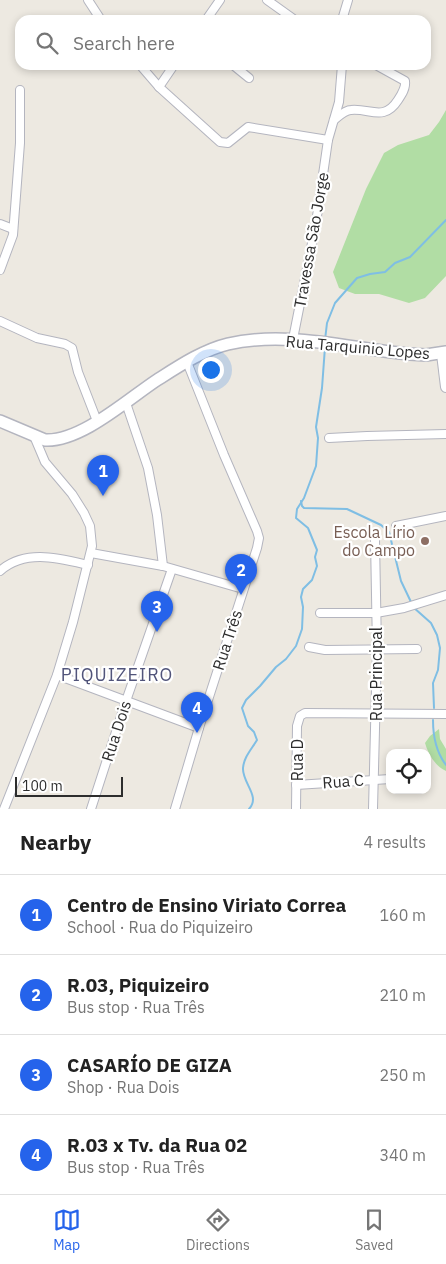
<!DOCTYPE html>
<html lang="en">
<head>
<meta charset="utf-8">
<style>
	body { margin:0; font-family:"IBM Plex Sans",sans-serif; background:#f2f2f2; color:#222 }
	.controls { position:absolute; right:15px; bottom:15px; display:grid; overflow:hidden; border-radius:10px; box-shadow:0 2px 8px #0003 }
	.controls button { width:45px; height:45px; display:grid; place-items:center; padding:0; border:0; border-bottom:1px solid #e0e0e0; background:#fff; color:#222; font:25px sans-serif }
	.scale { position:absolute; left:15px; bottom:12px; width:108px; box-sizing:border-box; padding-left:5px; border:2px solid #2d2d2d; border-top:0; font-size:14px; line-height:18px; white-space:nowrap; color:#2d2d2d; -webkit-text-stroke:4px #fff; paint-order:stroke }
	.you { position:absolute; left:210px; top:369px; width:18px; height:18px; margin:-12px; border:4px solid #fff; border-radius:50%; background:#1a73e8; box-shadow:0 0 0 8px #1a73e833 }
	.badge { display:grid; place-items:center; width:32px; height:32px; border-radius:50%; background:#2563eb; color:#fff; font-size:16px; font-weight:700 }
	.pin { position:absolute; translate:-50% -41px; filter:drop-shadow(0 1px 2px #0008) }
	.pin::after { content:''; position:absolute; top:26px; width:18px; height:15px; background:inherit; clip-path:polygon(0 0,100% 0,50% 100%) }
	.list { margin:0; padding:0; list-style:none }
	h2 { display:flex; justify-content:space-between; align-items:center; height:65px; margin:0; padding:0 20px; font-size:21px }
	h2 small { font-size:16px; font-weight:400; color:#767676 }
	.list li { display:grid; grid-template-columns:32px 1fr auto; gap:15px; align-items:center; box-sizing:border-box; height:80px; padding:0 20px; border-top:1px solid #e0e0e0 }
	.list b { display:block; font-size:19px; white-space:nowrap }
	.list p { margin:0; font-size:16px; white-space:nowrap; color:#767676 }
	.list em { font-size:16px; font-style:normal; color:#767676 }
	.icon { flex:none; width:28px; height:28px; fill:none; stroke:currentColor; stroke-width:2; stroke-linecap:round; stroke-linejoin:round }
	.map { position:relative; flex:none; width:446px; height:809px; overflow:hidden }
	.search { position:absolute; background:#fff; box-shadow:0 2px 8px #0003; left:15px; right:15px; top:15px; height:55px; display:flex; align-items:center; gap:12px; box-sizing:border-box; padding:0 18px; border-radius:15px; color:#767676; font-size:19px }
	.sheet { height:385px; background:#fff }
	nav { display:flex; justify-content:space-around; align-items:center; box-sizing:border-box; height:70px; border-top:1px solid #e0e0e0; background:#fff; font-size:14px; color:#767676 }
	nav a { display:grid; justify-items:center; gap:2px }
	nav .on { color:#2563eb }
	.map>svg:first-child { display:block }
	.green { fill:#b1dda4 }
	.lines { fill:none; stroke-linecap:round; stroke-linejoin:round }
	.stream { stroke:#7fbee4; stroke-width:2 }
	.minor-casing { stroke:#b4b5bf; stroke-width:10 }
	.tertiary-casing { stroke:#b4b5bf; stroke-width:12 }
	.secondary-casing { stroke:#b4b5bf; stroke-width:14 }
	.minor { stroke:#fff; stroke-width:8 }
	.tertiary { stroke:#fff; stroke-width:10 }
	.secondary { stroke:#fff; stroke-width:11 }
	.education-dot { fill:#8d6e63; stroke:#fff; stroke-width:2 }
	.labels { text-anchor:middle; dominant-baseline:central; stroke-width:4.5; stroke-linejoin:round; paint-order:stroke }
	.street-label { font-size:16px; fill:#2d2d2d; stroke:#fff }
	.education-label { font-size:16px; fill:#785e54; stroke:#fff; text-anchor:end }
	.neighbourhood-label { font-size:18px; letter-spacing:1px; fill:#51547a; stroke:#fff }
</style>
</head>
<body>
<div class="map">
<svg width="446" height="809" viewBox="0 0 446 809">
	<rect width="100%" height="100%" fill="#ede9e1"/>
	<g class="green">
		<polygon points="446,110 446,276 425,298 409,303 379,294 355,294 339,288 333,272 366,189 384,153 398,145 429,135 439,122"/>
		<path d="M439,729L440,739L446,749V771C435,766 428,754 425,743L430,736Z"/>
	</g>
	<g class="lines">
		<g class="stream">
			<polyline points="325,340 327,323 335,303 357,278 370,274 385,272 395,263 410,257 446,220"/>
			<polyline points="301,501 302,506 304,508 347,509 381,525 389,532 401,581 411,602"/>
			<polyline points="413,607 431,623 437,635 440,648 438,670 433,683 434,708"/>
			<path d="M433,720C433,737 436,752 446,765"/>
			<path d="M249,809C261,796 242,783 243,768C244,757 251,750 257,740L254,732L248,726L242,708L246,700L260,686L276,667L286,659L296,646L302,629L303,607L301,597L303,589L312,580L317,566L315,557L317,550L308,528L296,518L297,509L304,498L316,466L318,438L316,427L322,388L325,347"/>
		</g>
		<defs>
			<g id="minor">
				<polyline points="88,0 101,20"/>
				<polyline points="267,0 295,20"/>
				<polyline points="206,20 220,0"/>
				<polyline points="342,20 348,0"/>
				<polyline points="140,65 159,87 220,142 228,143 248,127 328,140"/>
				<polyline points="233,65 249,78"/>
				<polyline points="159,87 174,65"/>
				<path d="M334,120C339,116 345,110 351,110C370,108 384,122 398,100C402,94 406,88 405,81L376,65"/>
				<polyline points="0,224 13,229"/>
				<polyline points="0,270 13,235 20,143 20,90"/>
				<polyline points="0,321 37,338 65,344 72,348 78,372 97,421"/>
				<polyline points="293,339 316,223 328,140 339,102 342,65"/>
				<polyline points="126,403 148,468 157,515 163,566"/>
				<polyline points="329,438 367,436 446,434"/>
				<polyline points="396,526 446,516"/>
				<polyline points="91,553 163,566 243,589"/>
				<path d="M0,571C25,549 58,558 88,565"/>
				<polyline points="320,613 376,613 404,608 446,595"/>
				<polyline points="309,647 325,650 417,649"/>
				<polyline points="57,675 199,728"/>
				<polyline points="296,785 390,779"/>
				<polyline points="4,809 57,675 73,622 92,546 90,526 84,513 72,494 45,462 34,436"/>
				<polyline points="91,809 126,701 172,569"/>
				<polyline points="175,809 199,728 257,548 259,538 257,531 224,455 187,362"/>
				<polyline points="296,809 297,726 300,716 305,713 446,714"/>
				<polyline points="373,809 377,649 375,540"/>
			</g>
			<polyline id="tertiary" points="442,354 446,387"/>
			<path id="secondary" d="M0,421L45,440C81,442 128,399 157,380C179,366 203,350 228,344C288,330 350,349 410,354L426,355L446,352"/>
		</defs>
		<use href="#minor" class="minor-casing"/>
		<use href="#tertiary" class="tertiary-casing"/>
		<use href="#secondary" class="secondary-casing"/>
		<use href="#minor" class="minor"/>
		<use href="#tertiary" class="tertiary"/>
		<use href="#secondary" class="secondary"/>
	</g>
	<circle class="education-dot" cx="425" cy="541" r="5"/>
	<g class="labels">
		<g class="street-label">
			<text transform="translate(311 240) rotate(-80)">Travessa São Jorge</text>
			<text transform="translate(358 347) rotate(5)">Rua Tarquinio Lopes</text>
			<text transform="translate(227 640) rotate(-72)">Rua Três</text>
			<text transform="translate(376 674) rotate(-90)">Rua Principal</text>
			<text transform="translate(116 731) rotate(-72)">Rua Dois</text>
			<text transform="translate(297 760) rotate(-90)">Rua D</text>
			<text transform="translate(343 781) rotate(-4)">Rua C</text>
		</g>
		<g class="education-label">
			<text x="415" y="532">Escola Lírio<tspan x="415" dy="18">do Campo</tspan></text>
		</g>
		<g class="neighbourhood-label">
			<text x="117" y="674">PIQUIZEIRO</text>
		</g>
	</g>
</svg>
<div class="controls">
<button><svg class="icon" aria-label="locate" viewBox="0 0 24 24"><circle cx="12" cy="12" r="6"/><path d="M12 2v4M12 18v4M2 12h4M18 12h4"/></svg></button>
</div>
<div class="scale">100 m</div>
<div class="you"></div>
<div class="pin badge" style="left:103px;top:496px">1</div>
<div class="pin badge" style="left:241px;top:595px">2</div>
<div class="pin badge" style="left:157px;top:632px">3</div>
<div class="pin badge" style="left:197px;top:733px">4</div>
<div class="search"><svg class="icon" aria-label="search" viewBox="0 0 24 24"><circle cx="10" cy="10" r="6"/><path d="M15 15l6 6"/></svg>Search here</div>
</div>
<section class="sheet">
<h2>Nearby<small>4 results</small></h2>
<ul class="list">
<li><span class="badge">1</span><div><b>Centro de Ensino Viriato Correa</b><p>School · Rua do Piquizeiro</p></div><em>160 m</em></li>
<li><span class="badge">2</span><div><b>R.03, Piquizeiro</b><p>Bus stop · Rua Três</p></div><em>210 m</em></li>
<li><span class="badge">3</span><div><b>CASARÍO DE GIZA</b><p>Shop · Rua Dois</p></div><em>250 m</em></li>
<li><span class="badge">4</span><div><b>R.03 x Tv. da Rua 02</b><p>Bus stop · Rua Três</p></div><em>340 m</em></li>
</ul>
</section>
<nav>
<a class="on"><svg class="icon" aria-label="map" viewBox="0 0 24 24"><path d="M3 6l6-2 6 2 6-2v14l-6 2-6-2-6 2zM9 4v14M15 6v14"/></svg>Map</a>
<a><svg class="icon" aria-label="directions" viewBox="0 0 24 24"><path d="M12 3l9 9-9 9-9-9zM9 14v-3h6M13 9l2 2-2 2"/></svg>Directions</a>
<a><svg class="icon" aria-label="saved" viewBox="0 0 24 24"><path d="M7 4h10v16l-5-4-5 4z"/></svg>Saved</a>
</nav>
</body>
</html>
